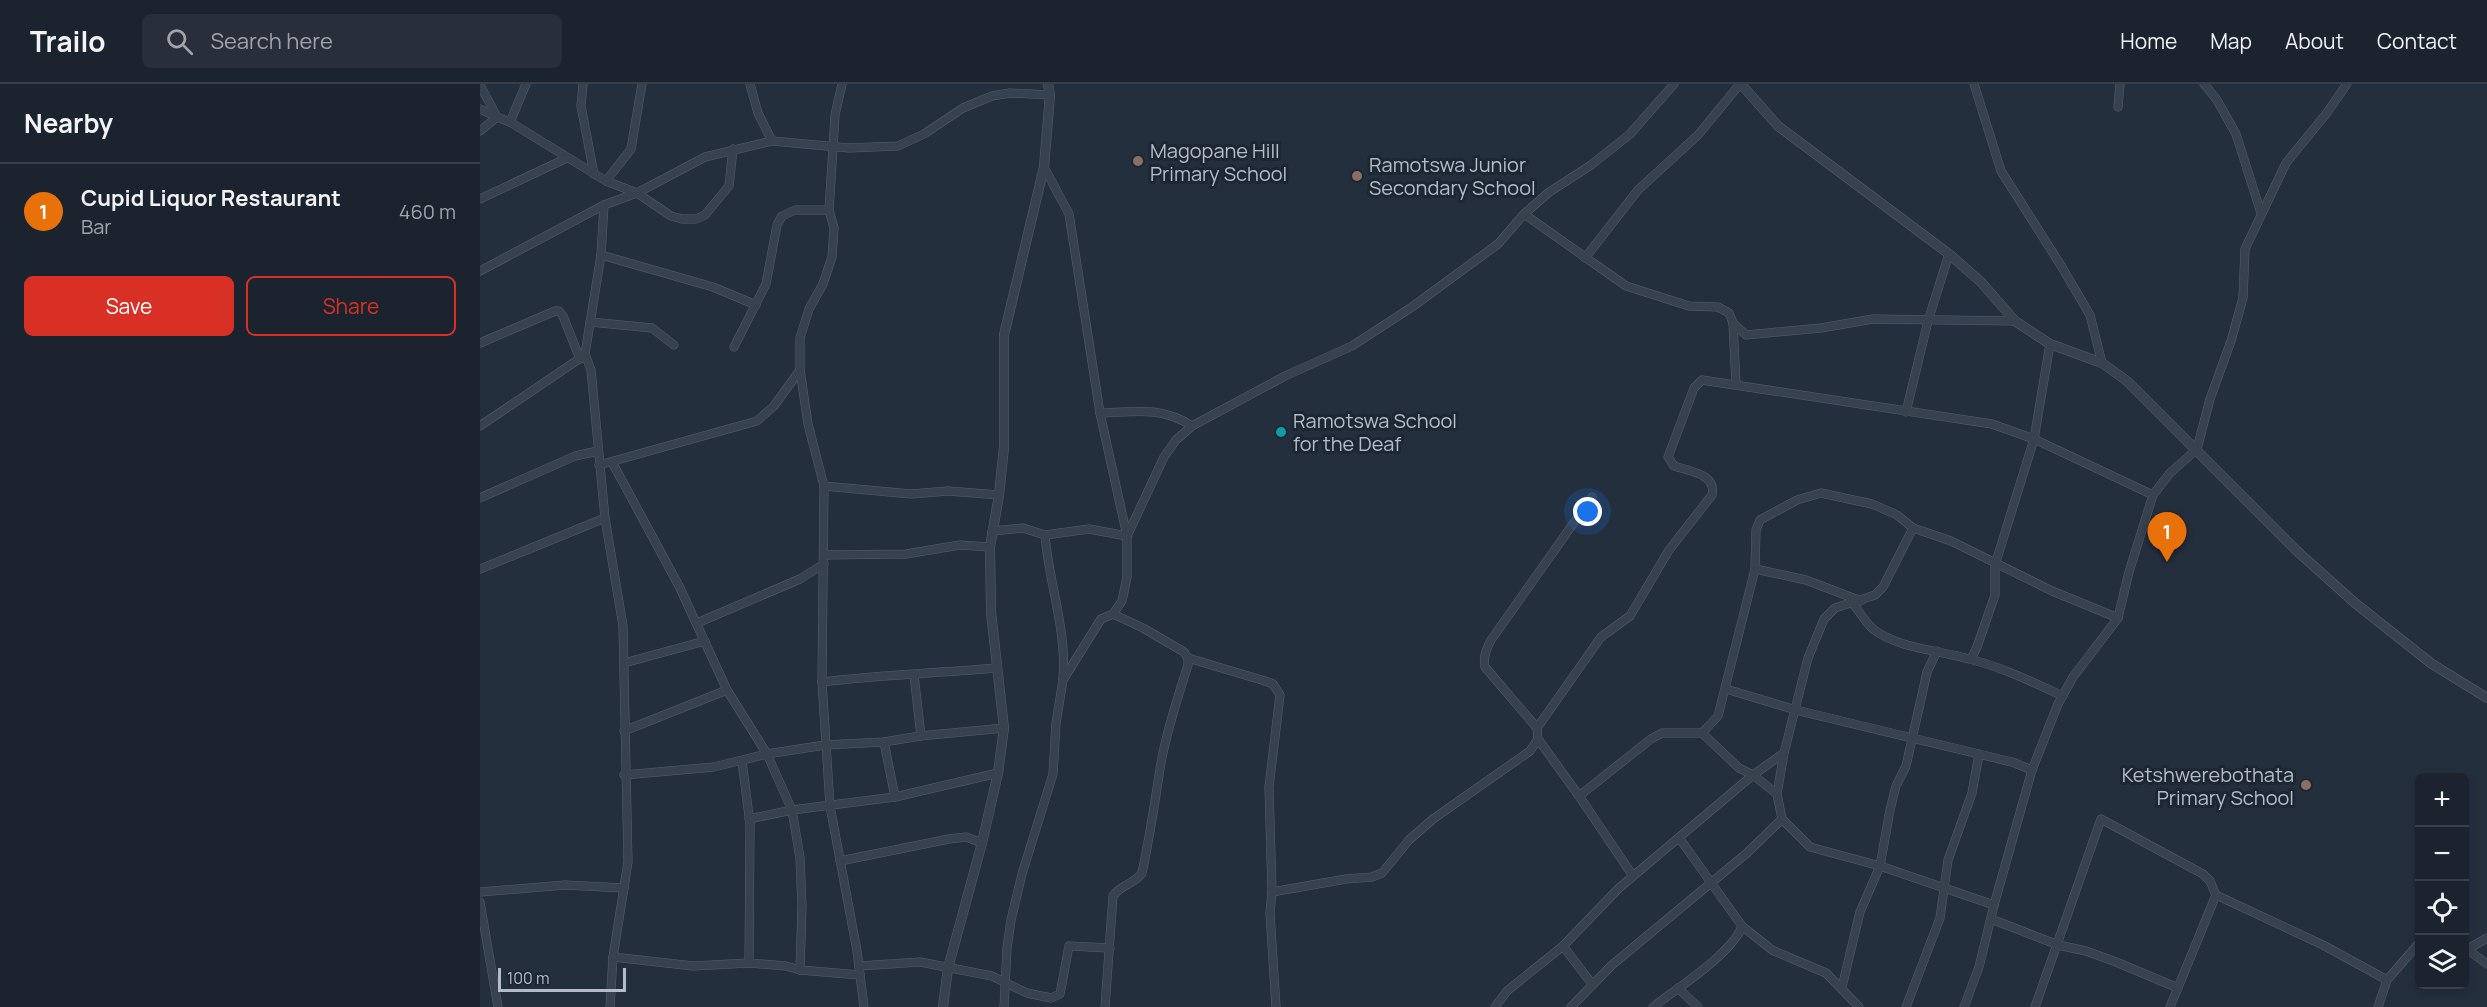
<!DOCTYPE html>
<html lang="en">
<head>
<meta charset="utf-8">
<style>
	body { margin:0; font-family:Manrope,sans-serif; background:#282f3a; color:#f1f3f6 }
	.controls { position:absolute; right:18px; bottom:18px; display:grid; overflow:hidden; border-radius:9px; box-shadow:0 3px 9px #0003 }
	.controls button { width:54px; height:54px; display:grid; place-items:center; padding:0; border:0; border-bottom:2px solid #39404a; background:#1b232e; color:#f1f3f6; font:30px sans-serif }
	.scale { position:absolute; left:18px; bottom:15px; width:128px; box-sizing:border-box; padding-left:6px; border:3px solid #b4bcc9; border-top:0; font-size:16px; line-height:21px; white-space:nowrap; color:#b4bcc9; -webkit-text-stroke:4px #1d2633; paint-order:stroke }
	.you { position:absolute; left:1108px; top:428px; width:21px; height:21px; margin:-15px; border:4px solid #fff; border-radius:50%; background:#1a73e8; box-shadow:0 0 0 9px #1a73e833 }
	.badge { display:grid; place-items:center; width:39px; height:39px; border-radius:50%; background:#d93025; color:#fff; font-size:20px; font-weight:700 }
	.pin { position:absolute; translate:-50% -50px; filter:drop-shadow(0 2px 3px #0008) }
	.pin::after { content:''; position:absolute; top:32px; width:21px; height:18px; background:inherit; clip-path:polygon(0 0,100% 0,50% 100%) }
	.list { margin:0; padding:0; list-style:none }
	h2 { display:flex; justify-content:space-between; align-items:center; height:78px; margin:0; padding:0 24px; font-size:26px }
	h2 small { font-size:20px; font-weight:400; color:#a0a4aa }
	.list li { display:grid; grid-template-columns:39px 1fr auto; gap:18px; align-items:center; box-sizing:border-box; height:96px; padding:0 24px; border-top:2px solid #39404a }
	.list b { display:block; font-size:22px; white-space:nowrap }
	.list p { margin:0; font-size:20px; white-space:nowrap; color:#a0a4aa }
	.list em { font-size:20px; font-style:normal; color:#a0a4aa }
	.actions { display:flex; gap:12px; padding:18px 24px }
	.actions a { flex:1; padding:14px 0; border:2px solid #d93025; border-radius:9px; text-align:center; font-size:21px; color:#d93025 }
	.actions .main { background:#d93025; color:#fff }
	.icon { flex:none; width:33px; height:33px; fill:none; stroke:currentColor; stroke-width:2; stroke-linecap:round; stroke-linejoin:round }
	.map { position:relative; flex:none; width:2007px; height:923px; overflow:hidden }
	header { display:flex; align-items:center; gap:36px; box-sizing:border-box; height:84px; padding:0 30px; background:#1b232e; border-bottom:2px solid #39404a }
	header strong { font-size:28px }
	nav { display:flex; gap:33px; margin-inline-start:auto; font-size:21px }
	.search { width:420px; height:54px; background:#282f3a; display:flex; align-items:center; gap:15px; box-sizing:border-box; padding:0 21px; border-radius:9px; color:#a0a4aa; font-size:22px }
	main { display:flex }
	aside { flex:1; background:#1b232e }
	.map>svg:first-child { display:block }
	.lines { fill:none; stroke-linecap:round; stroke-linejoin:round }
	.minor-casing { stroke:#565f6c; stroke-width:9 }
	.tertiary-casing { stroke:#565f6c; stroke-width:10 }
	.minor { stroke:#38414e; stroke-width:8 }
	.tertiary { stroke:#38414e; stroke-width:9 }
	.education-dot { fill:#8d6e63; stroke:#1d2633; stroke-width:2 }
	.culture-dot { fill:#0f9aa8; stroke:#1d2633; stroke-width:2 }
	.labels { text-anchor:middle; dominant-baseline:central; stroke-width:6; stroke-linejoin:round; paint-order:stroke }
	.poi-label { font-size:20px; fill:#b4bcc9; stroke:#1d2633; text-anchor:start }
</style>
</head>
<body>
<header>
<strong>Trailo</strong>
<div class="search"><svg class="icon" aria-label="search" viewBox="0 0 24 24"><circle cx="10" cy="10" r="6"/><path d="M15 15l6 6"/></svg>Search here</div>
<nav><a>Home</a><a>Map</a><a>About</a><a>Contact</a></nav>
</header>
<main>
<aside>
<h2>Nearby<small></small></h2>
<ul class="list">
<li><span class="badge" style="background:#e8710a">1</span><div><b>Cupid Liquor Restaurant</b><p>Bar</p></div><em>460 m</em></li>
</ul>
<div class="actions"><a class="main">Save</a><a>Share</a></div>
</aside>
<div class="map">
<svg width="2007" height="923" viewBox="0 0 2007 923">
	<rect width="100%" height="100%" fill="#242f3e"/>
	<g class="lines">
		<defs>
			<g id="minor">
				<polyline points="103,0 101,22 114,90"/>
				<polyline points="270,0 278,29 292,57"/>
				<polyline points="362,0 355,31 353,64 349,126 354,144 352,173 343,200 329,225 320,254 320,286 328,340 344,402 342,598 350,722 377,867 384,923"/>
				<polyline points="1494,0 1521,87 1580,180 1610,231 1622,279"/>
				<polyline points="1724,0 1737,16 1756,50 1781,129"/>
				<polyline points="0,1 17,33 30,38 126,97 157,109 191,132 202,135 216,135 225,131 249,102 253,65"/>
				<polyline points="1638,23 1640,0"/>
				<polyline points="0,25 17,33 0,47"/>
				<polyline points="30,38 46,0"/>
				<polyline points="564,83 589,130 620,329 647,452 647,493 642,517 633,530"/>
				<polyline points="126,97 151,65 162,0"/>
				<polyline points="0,115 87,74"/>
				<polyline points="124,121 121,171 105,270 111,286 125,434 143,542 148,778 133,873 130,923"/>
				<polyline points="1044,130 1146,202 1209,222 1238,223 1249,229 1253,239 1266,251 1341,244 1393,235 1535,237"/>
				<polyline points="121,171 233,203 276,221"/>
				<polyline points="1105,174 1158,106 1218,51 1260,0"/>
				<polyline points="0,187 124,121 157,109 225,73 292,57 369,64 418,62 444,50 483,24 512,12 530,9 570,11"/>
				<polyline points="110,238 172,244 194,261"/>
				<polyline points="1253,239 1256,300"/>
				<polyline points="0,259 75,227 79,227 83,232 100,275"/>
				<polyline points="254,263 286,200 297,141 302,132 315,126 349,126"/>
				<polyline points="1426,328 1448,237 1469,170"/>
				<path d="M620,329C655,328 681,322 712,342"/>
				<polyline points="0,342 102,273"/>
				<polyline points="132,378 199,502 247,606 287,670 312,726 320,774 322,822 320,886"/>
				<polyline points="119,381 277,337 294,322 320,286"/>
				<polyline points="344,402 431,410 468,407 519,411"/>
				<path d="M1112,413L1011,556C1006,566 1003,573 1005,583L1057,644L1058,655L1099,712L1153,792"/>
				<polyline points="0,414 95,372 118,367"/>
				<polyline points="512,447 543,444 565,451 609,445 647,452"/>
				<path d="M565,451C569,500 587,546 583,595"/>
				<polyline points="647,452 684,373 696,356 712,342 805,292 872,262 932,223 1018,160 1044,130 1068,109 1111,81 1150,50 1194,0"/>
				<polyline points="344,471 426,470 480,461 510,463"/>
				<polyline points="0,485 125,434"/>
				<polyline points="1275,485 1326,496 1381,517"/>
				<path d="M1373,520C1380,528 1385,538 1393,545C1419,565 1459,566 1489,575C1522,583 1552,598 1583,612"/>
				<polyline points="217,539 320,495 344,480"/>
				<polyline points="708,574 785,597 793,600 800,611 789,703 792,808 790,829 796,923"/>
				<polyline points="1491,575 1497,563 1515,511 1515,481 1554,355 1570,260"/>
				<polyline points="144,579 225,557"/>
				<polyline points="434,591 441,652"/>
				<path d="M342,598C400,591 458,589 516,584"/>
				<polyline points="1246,605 1316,626 1532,678 1552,686"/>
				<path d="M1057,644L1121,553L1150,532L1189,466L1232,411C1237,390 1209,387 1194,382L1188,373L1214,304L1222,296L1512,340L1554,355L1673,411"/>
				<polyline points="144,647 247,606"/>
				<polyline points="1222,649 1259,684 1273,691 1297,710 1302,735 1330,763 1400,782 1514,821"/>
				<polyline points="404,658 415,713"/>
				<polyline points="262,677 270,740 269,879"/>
				<polyline points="144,691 234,683 287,670 345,661 404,658 440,652 524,644"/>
				<polyline points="1297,710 1304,669"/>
				<polyline points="1099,712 1171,655 1182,649 1222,649 1238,632 1275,485 1276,446 1280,436 1317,416 1341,409 1392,420 1417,431 1433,444 1471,457 1572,507 1638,534"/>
				<polyline points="269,735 312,726 415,713 518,689"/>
				<polyline points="1200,755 1262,842 1292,866 1346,889 1379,923"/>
				<polyline points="360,777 469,755 486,753 502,759"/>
				<polyline points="0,808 85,801 144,804"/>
				<polyline points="792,808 866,795 892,793 902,789 929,756 953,735 1050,667 1058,655"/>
				<polyline points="1736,811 1843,861 1907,896"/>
				<polyline points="0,818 18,923"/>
				<polyline points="1511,835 1578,861 1606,867 1636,878 1698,904"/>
				<polyline points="1083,862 1112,900"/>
				<polyline points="1984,863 2007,880"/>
				<polyline points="1988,865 2007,854"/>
				<polyline points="133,873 213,882 269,879 306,882 320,886 380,891"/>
				<polyline points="379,882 440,878 512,892 547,909 571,914 580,910 589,862 630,864"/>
				<polyline points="1362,903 1380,828 1400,782 1410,726 1416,702 1426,682 1447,588 1457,567"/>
				<polyline points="1198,904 1218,923"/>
				<path d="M524,923L527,864L531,836L542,790L573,690L576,639L583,596L621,535L633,530L663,544L704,568L708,574V581C698,613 687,645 681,679C675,716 670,752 662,789C655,800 640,801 633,812L625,923"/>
				<polyline points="1015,923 1027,907 1083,862 1139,804 1273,691 1304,669 1328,574 1344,535 1355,524 1395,511 1403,503 1433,444"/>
				<polyline points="1091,923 1132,881 1267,769 1302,735"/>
				<path d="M1173,923C1196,905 1253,869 1262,842"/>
				<polyline points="1426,923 1460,834 1468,776 1492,709 1499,670"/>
				<polyline points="1484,923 1499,883 1514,821 1552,686 1578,620 1593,593 1638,534 1649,488 1673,411 1690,389 1717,365 1730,315 1751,257 1763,214 1765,165 1806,79 1846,30 1867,0"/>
				<polyline points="1555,923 1621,735 1723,790 1730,797 1736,811 1690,923"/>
				<polyline points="1898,923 1907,896 1940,858"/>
			</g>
			<g id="tertiary">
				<polyline points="1261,0 1298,42 1469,170 1501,198 1535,237 1570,260 1622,279 1647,297 1818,468 1875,519 1952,580 2007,614"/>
				<polyline points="463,923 468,884 502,759 518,689 524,644 511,528 510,463 519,411 524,363 524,251 564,83 570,11 568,0"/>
			</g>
		</defs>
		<use href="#minor" class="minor-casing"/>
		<use href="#tertiary" class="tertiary-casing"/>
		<use href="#minor" class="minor"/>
		<use href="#tertiary" class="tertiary"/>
	</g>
	<g class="education-dot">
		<circle cx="658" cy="77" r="6"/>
		<circle cx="877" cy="92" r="6"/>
		<circle cx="1826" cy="701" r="6"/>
	</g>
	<circle class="culture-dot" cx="801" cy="348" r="6"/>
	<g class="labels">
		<g class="poi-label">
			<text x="670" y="66">Magopane Hill<tspan x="670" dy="23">Primary School</tspan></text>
			<text x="889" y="80">Ramotswa Junior<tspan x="889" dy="23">Secondary School</tspan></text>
			<text x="813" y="336">Ramotswa School<tspan x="813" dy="23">for the Deaf</tspan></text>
			<text x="1814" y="690" text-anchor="end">Ketshwerebothata<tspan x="1814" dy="23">Primary School</tspan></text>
		</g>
	</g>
</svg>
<div class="controls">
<button>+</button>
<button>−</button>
<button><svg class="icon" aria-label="locate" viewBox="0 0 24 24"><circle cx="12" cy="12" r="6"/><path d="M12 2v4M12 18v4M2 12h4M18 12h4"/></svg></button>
<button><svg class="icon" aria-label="layers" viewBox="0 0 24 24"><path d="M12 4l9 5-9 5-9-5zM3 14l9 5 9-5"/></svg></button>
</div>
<div class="scale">100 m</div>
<div class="you"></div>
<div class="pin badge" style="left:1687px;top:478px;background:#e8710a">1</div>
</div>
</main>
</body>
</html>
